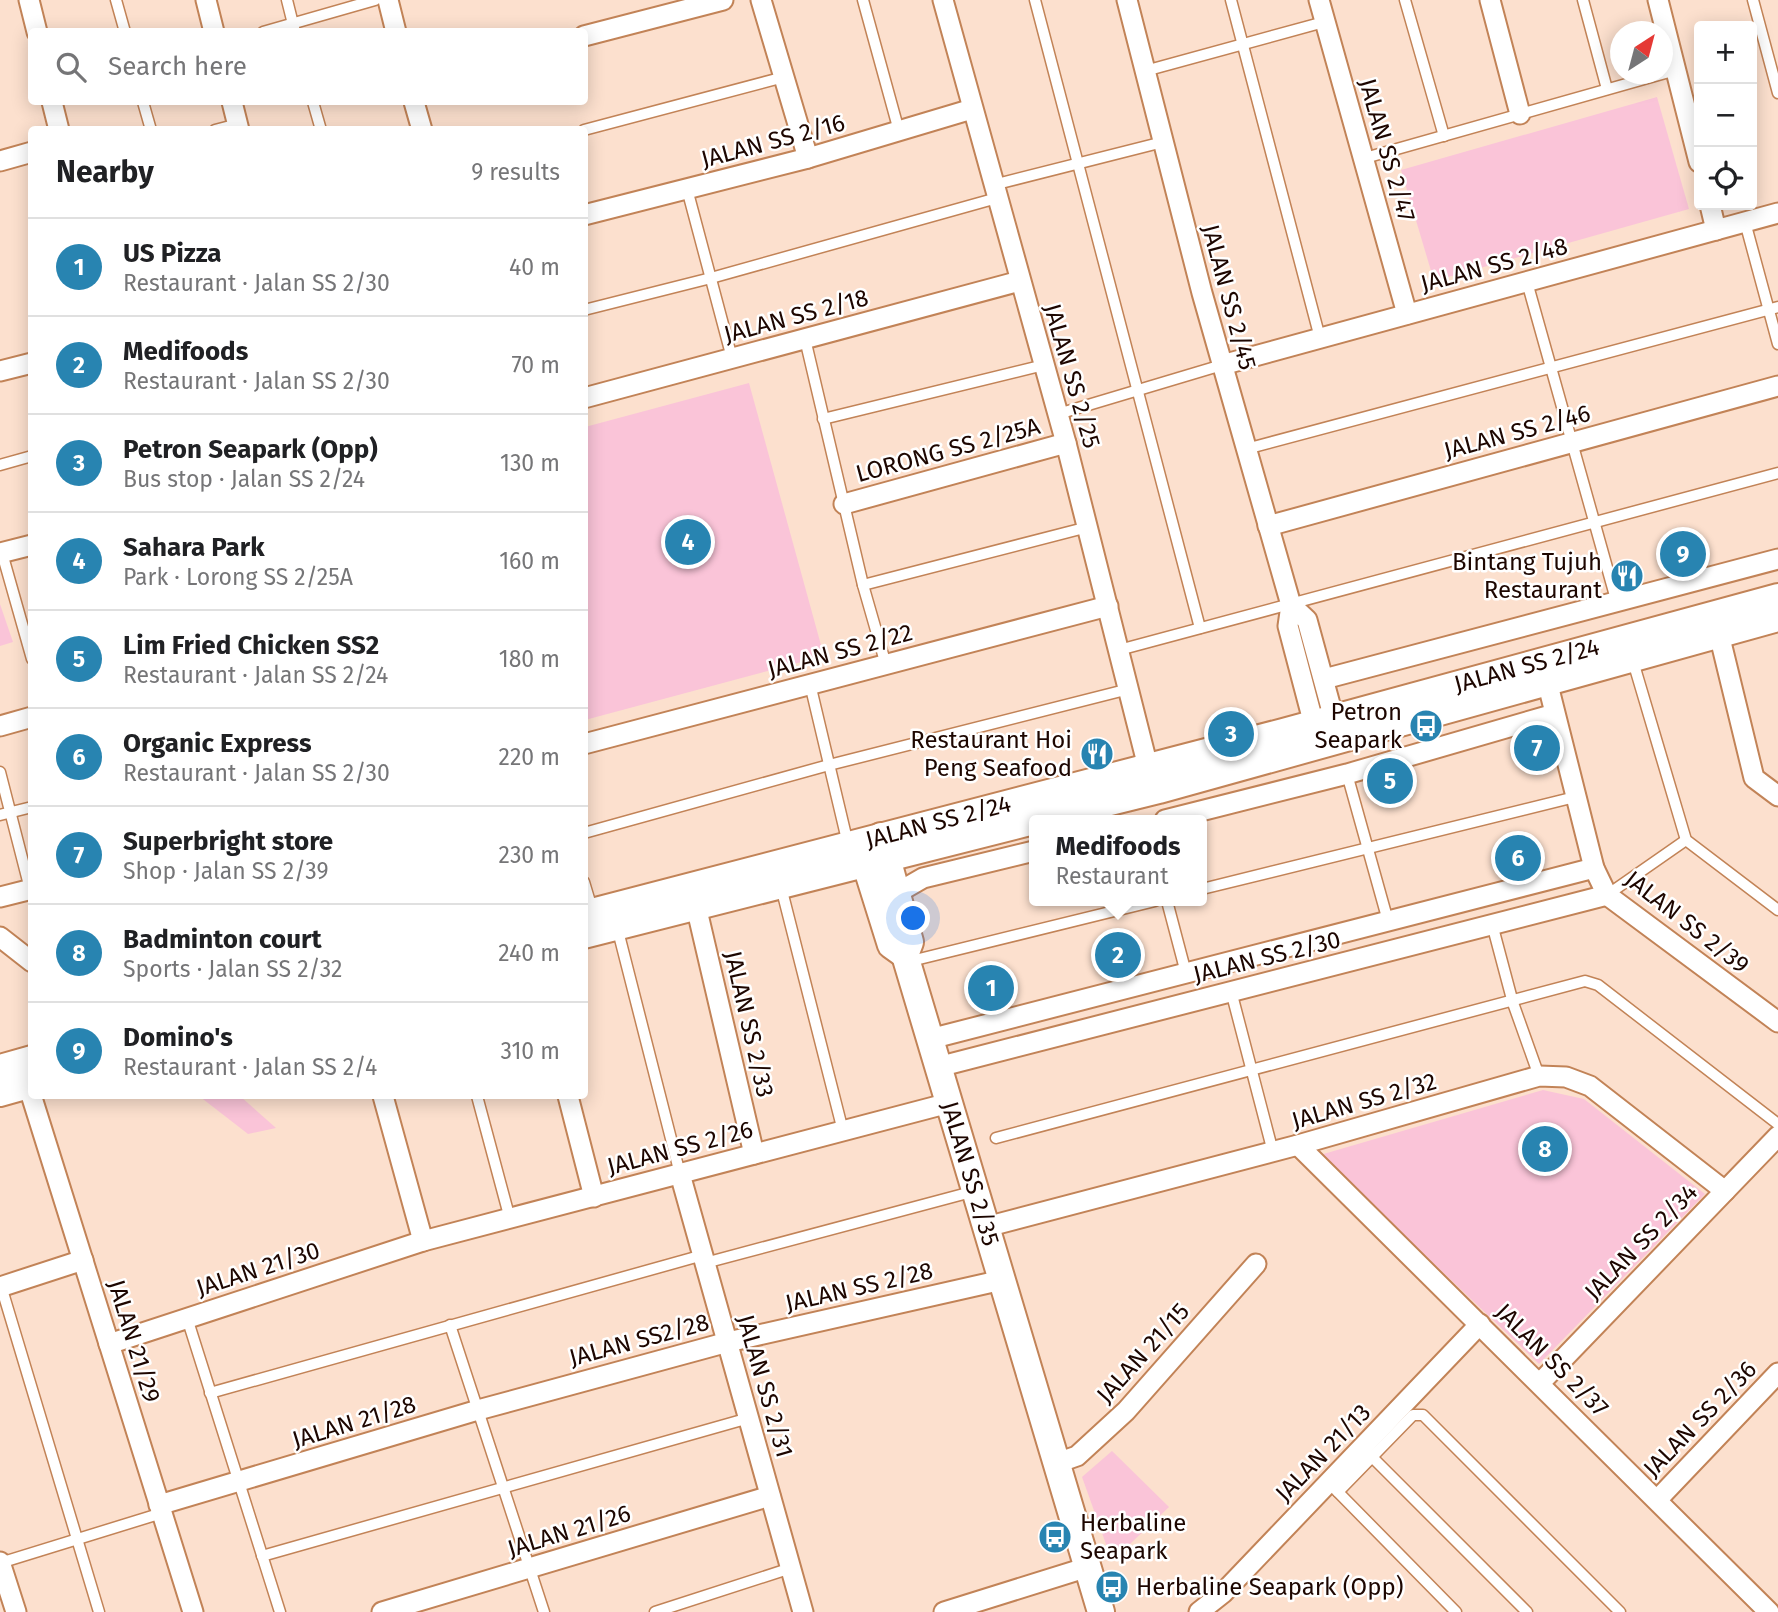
<!DOCTYPE html>
<html lang="en">
<head>
<meta charset="utf-8">
<style>
	body { margin:0; font-family:"Fira Sans",sans-serif; background:#f6f6f6; color:#202124 }
	.controls { position:absolute; right:21px; top:21px; display:grid; overflow:hidden; border-radius:7px; box-shadow:0 4px 18px #0003 }
	.controls button { width:63px; height:63px; display:grid; place-items:center; padding:0; border:0; border-bottom:2px solid #e0e0e0; background:#fff; color:#202124; font:35px sans-serif }
	.compass { position:absolute; left:1610px; top:21px; width:63px; height:63px; border-radius:50%; background:#fff; box-shadow:0 4px 18px #0003; rotate:36deg }
	.you { position:absolute; left:914px; top:919px; width:24px; height:24px; margin:-18px; border:5px solid #fff; border-radius:50%; background:#1a73e8; box-shadow:0 0 0 10px #1a73e833 }
	.badge { display:grid; place-items:center; width:46px; height:46px; border-radius:50%; background:#2884b1; color:#fff; font-size:23px; font-weight:700 }
	.pin { position:absolute; translate:-50% -50%; border:4px solid #fff; box-shadow:0 2px 7px #0006 }
	.popup { position:absolute; left:1029px; top:815px; width:178px; height:91px; box-sizing:border-box; display:grid; place-content:center; border-radius:7px; background:#fff; filter:drop-shadow(0 2px 5px #0005); font-size:23px; white-space:nowrap; color:#757577 }
	.popup b { font-size:26px; color:#202124 }
	.popup::after { content:''; position:absolute; left:50%; top:100%; margin-left:-14px; border:14px solid transparent; border-top-color:#fff }
	.list { margin:0; padding:0; list-style:none }
	h2 { display:flex; justify-content:space-between; align-items:center; height:91px; margin:0; padding:0 28px; font-size:30px }
	h2 small { font-size:23px; font-weight:400; color:#757577 }
	.list li { display:grid; grid-template-columns:46px 1fr auto; gap:21px; align-items:center; box-sizing:border-box; height:98px; padding:0 28px; border-top:2px solid #e0e0e0 }
	.list b { display:block; font-size:26px; white-space:nowrap }
	.list p { margin:0; font-size:23px; white-space:nowrap; color:#757577 }
	.list em { font-size:23px; font-style:normal; color:#757577 }
	.icon { flex:none; width:38px; height:38px; fill:none; stroke:currentColor; stroke-width:2; stroke-linecap:round; stroke-linejoin:round }
	.map { position:relative; flex:none; width:1778px; height:1612px; overflow:hidden }
	.search { position:absolute; background:#fff; box-shadow:0 4px 18px #0003; left:28px; top:28px; width:560px; height:77px; display:flex; align-items:center; gap:18px; box-sizing:border-box; padding:0 24px; border-radius:7px; color:#757577; font-size:26px }
	.panel { position:absolute; background:#fff; box-shadow:0 4px 18px #0003; left:28px; top:126px; width:560px; height:973px; border-radius:7px }
	.map>svg:first-child { display:block }
	.green { fill:#fac4d8 }
	.lines { fill:none; stroke-linecap:round; stroke-linejoin:round }
	.lane-casing { stroke:#c28357; stroke-width:13 }
	.street-casing { stroke:#c28357; stroke-width:23 }
	.secondary-casing { stroke:#c28357; stroke-width:30 }
	.lane { stroke:#fff; stroke-width:10 }
	.street { stroke:#fff; stroke-width:19 }
	.secondary { stroke:#fff; stroke-width:26 }
	.labels { text-anchor:middle; dominant-baseline:central; stroke-width:5; stroke-linejoin:round; paint-order:stroke }
	.street-label { font-size:24px; fill:#1d0600; stroke:#fff }
	.poi-label { font-size:24px; fill:#1d0600; stroke:#fff; text-anchor:end }
</style>
</head>
<body>
<div class="map">
<svg width="1778" height="1612" viewBox="0 0 1778 1612">
	<rect width="100%" height="100%" fill="#fce0ce"/>
	<g class="green">
		<polygon points="1657,97 1689,209 1434,281 1401,170"/>
		<polygon points="749,383 824,656 585,720 585,427"/>
		<polygon points="0,604 13,642 0,646"/>
		<polygon points="1543,1090 1584,1099 1705,1194 1539,1364 1320,1155"/>
		<polygon points="199,1096 240,1096 276,1128 248,1134"/>
		<polygon points="1112,1451 1169,1507 1112,1561 1082,1477"/>
	</g>
	<g class="lines">
		<defs>
			<g id="lane">
				<polyline points="116,0 125,32"/>
				<polyline points="287,0 295,32"/>
				<polyline points="863,0 899,131"/>
				<polyline points="1035,0 1200,628"/>
				<polyline points="1231,0 1320,338"/>
				<polyline points="1405,0 1444,136"/>
				<polyline points="1583,0 1607,89"/>
				<polyline points="1753,0 1778,93"/>
				<polyline points="263,32 375,0"/>
				<polyline points="1145,71 1324,22"/>
				<polyline points="143,102 151,130"/>
				<polyline points="313,102 321,130"/>
				<polyline points="215,130 238,124"/>
				<polyline points="584,130 784,77"/>
				<polyline points="1365,158 1676,70"/>
				<polyline points="993,185 1163,142"/>
				<polyline points="687,189 732,358"/>
				<polyline points="1745,222 1778,344"/>
				<polyline points="1527,282 1617,603"/>
				<polyline points="584,310 711,278 997,198"/>
				<polyline points="805,339 863,585 886,665"/>
				<polyline points="1058,414 1222,365"/>
				<polyline points="823,419 1044,365"/>
				<polyline points="1246,449 1778,307"/>
				<polyline points="0,465 32,456"/>
				<polyline points="2,553 32,659"/>
				<polyline points="863,585 1088,527"/>
				<polyline points="1119,650 1778,473"/>
				<polyline points="1632,658 1686,840 1778,910"/>
				<polyline points="810,684 848,844"/>
				<polyline points="0,772 30,889"/>
				<polyline points="1347,774 1388,921"/>
				<polyline points="0,815 32,807"/>
				<polyline points="584,833 829,765 1129,689"/>
				<polyline points="584,882 593,912"/>
				<polyline points="781,887 843,1131"/>
				<polyline points="1202,889 1575,797"/>
				<polyline points="1607,895 1686,840"/>
				<polyline points="1167,901 1186,973"/>
				<polyline points="1492,924 1513,1003 1539,1076"/>
				<polyline points="617,927 680,1174"/>
				<polyline points="907,962 1155,901"/>
				<polyline points="1231,991 1273,1152"/>
				<polyline points="477,1096 510,1219"/>
				<polyline points="996,1138 1585,981 1598,985 1778,1124"/>
				<polyline points="705,1263 975,1191"/>
				<polyline points="1,1286 99,1612"/>
				<polyline points="187,1318 280,1612"/>
				<polyline points="450,1325 544,1612"/>
				<polyline points="210,1393 703,1255"/>
				<polyline points="1372,1457 1527,1612"/>
				<polyline points="1334,1488 1456,1612"/>
				<polyline points="1338,1492 1413,1415 1423,1415 1620,1612"/>
				<polyline points="262,1556 749,1418"/>
				<polyline points="0,1563 162,1513"/>
				<polyline points="655,1612 791,1568"/>
			</g>
			<g id="street">
				<polyline points="29,0 37,32"/>
				<polyline points="206,0 214,32"/>
				<polyline points="388,0 396,32"/>
				<polyline points="761,0 808,158"/>
				<polyline points="943,0 1066,443 1148,767"/>
				<polyline points="1127,0 1202,293 1291,605 1288,626 1317,736"/>
				<polyline points="1319,0 1407,314"/>
				<polyline points="1490,0 1520,114"/>
				<polyline points="1658,0 1699,162"/>
				<polyline points="584,36 723,0"/>
				<polyline points="52,102 59,130"/>
				<polyline points="232,102 239,130"/>
				<polyline points="414,102 422,130"/>
				<polyline points="0,161 32,152"/>
				<polyline points="1710,205 1716,230"/>
				<polyline points="584,215 808,158 972,109"/>
				<polyline points="1222,365 1778,213"/>
				<polyline points="0,371 32,363"/>
				<polyline points="584,398 1020,281"/>
				<polyline points="844,504 1066,443"/>
				<polyline points="1268,526 1778,386"/>
				<polyline points="0,553 32,545"/>
				<polyline points="1291,605 1307,620 1337,730"/>
				<polyline points="1719,634 1754,778 1778,796"/>
				<polyline points="1324,679 1778,559"/>
				<polyline points="1547,681 1594,868 1607,895 1778,1022"/>
				<polyline points="0,726 32,717"/>
				<polyline points="584,744 1108,606"/>
				<polyline points="1165,820 1347,774 1554,714"/>
				<polyline points="897,893 923,878 1034,851"/>
				<polyline points="0,897 32,889"/>
				<polyline points="696,906 754,1154"/>
				<polyline points="0,937 32,962"/>
				<polyline points="930,1039 1594,868"/>
				<polyline points="938,1067 1607,895"/>
				<polyline points="28,1085 193,1612"/>
				<polyline points="383,1096 423,1241"/>
				<polyline points="568,1096 594,1197"/>
				<polyline points="1298,1145 1769,1612"/>
				<polyline points="680,1174 803,1612"/>
				<polyline points="986,1227 1298,1145 1539,1076 1566,1077 1590,1086 1725,1191"/>
				<polyline points="0,1287 83,1260"/>
				<polyline points="109,1344 423,1241 949,1103"/>
				<polyline points="1540,1383 1778,1136"/>
				<polyline points="1057,1463 1077,1456 1126,1411 1256,1264"/>
				<polyline points="1657,1500 1778,1373"/>
				<polyline points="159,1505 478,1410 728,1342 1002,1280"/>
				<polyline points="0,1562 16,1612"/>
				<polyline points="382,1612 770,1496"/>
				<polyline points="944,1612 1088,1567"/>
				<polyline points="1199,1612 1223,1593 1480,1324"/>
			</g>
			<g id="secondary">
				<polyline points="1038,820 1159,790 1778,618"/>
				<path id="s1" d="M881,836L910,942L905,955L907,962L1101,1612"/>
				<polyline points="860,846 891,945 905,955"/>
				<path id="s2" d="M584,914L1283,732L1778,597"/>
				<polyline points="584,935 1034,821"/>
				<polyline points="0,1068 32,1059"/>
				<polyline points="0,1093 32,1084"/>
			</g>
		</defs>
		<use href="#lane" class="lane-casing"/>
		<use href="#street" class="street-casing"/>
		<use href="#secondary" class="secondary-casing"/>
		<use href="#lane" class="lane"/>
		<use href="#street" class="street"/>
		<use href="#secondary" class="secondary"/>
	</g>
	<defs>
		<symbol id="restaurant-disc" viewBox="-11 -11 22 22"><circle r="9.5" fill="#2884b1" stroke="#fff"/><path d="M-5-6h1v4h1v-4h1v4h1v-4h1v5L-1.5 .5V6h-2V.5L-5-1ZM5-6V6H3V1.5H1.5Q1.5-4 5-6Z" fill="#fff"/></symbol>
		<symbol id="bus-disc" viewBox="-11 -11 22 22"><circle r="9.5" fill="#2884b1" stroke="#fff"/><path d="M-5-6H5V4H4V6H2V4H-2V6H-4V4H-5ZM-3.5-4V0h7V-4ZM-3.5 1.2v1.5H-2V1.2ZM2 1.2v1.5H3.5V1.2Z" fill="#fff"/></symbol>
	</defs>
	<g fill-rule="evenodd">
		<use href="#restaurant-disc" x="1608" y="557" width="38" height="38"/>
		<use href="#bus-disc" x="1407" y="707" width="38" height="38"/>
		<use href="#restaurant-disc" x="1078" y="735" width="38" height="38"/>
		<use href="#bus-disc" x="1036" y="1518" width="38" height="38"/>
		<use href="#bus-disc" x="1093" y="1568" width="38" height="38"/>
	</g>
	<g class="labels">
		<g class="street-label">
			<text transform="translate(773 141) rotate(-15)">JALAN SS 2/16</text>
			<text transform="translate(1387 150) rotate(74)">JALAN SS 2/47</text>
			<text transform="translate(1494 265) rotate(-15)">JALAN SS 2/48</text>
			<text transform="translate(1229 297) rotate(75)">JALAN SS 2/45</text>
			<text transform="translate(796 316) rotate(-15)">JALAN SS 2/18</text>
			<text transform="translate(1072 376) rotate(74)">JALAN SS 2/25</text>
			<text transform="translate(1517 432) rotate(-15)">JALAN SS 2/46</text>
			<text transform="translate(948 450) rotate(-15)">LORONG SS 2/25A</text>
			<text transform="translate(840 651) rotate(-15)">JALAN SS 2/22</text>
			<text stroke="none"><textPath href="#s2" startOffset="975">JALAN SS 2/24</textPath></text>
			<text stroke="none"><textPath href="#s2" startOffset="366">JALAN SS 2/24</textPath></text>
			<text transform="translate(1687 922) rotate(38)">JALAN SS 2/39</text>
			<text transform="translate(1267 957) rotate(-14)">JALAN SS 2/30</text>
			<text transform="translate(749 1024) rotate(77)">JALAN SS 2/33</text>
			<text transform="translate(1364 1101) rotate(-16)">JALAN SS 2/32</text>
			<text transform="translate(680 1148) rotate(-15)">JALAN SS 2/26</text>
			<text stroke="none"><textPath href="#s1" startOffset="352">JALAN SS 2/35</textPath></text>
			<text transform="translate(1641 1242) rotate(-46)">JALAN SS 2/34</text>
			<text transform="translate(258 1269) rotate(-18)">JALAN 21/30</text>
			<text transform="translate(859 1287) rotate(-13)">JALAN SS 2/28</text>
			<text transform="translate(639 1340) rotate(-15)">JALAN SS2/28</text>
			<text transform="translate(134 1341) rotate(73)">JALAN 21/29</text>
			<text transform="translate(1143 1353) rotate(-48)">JALAN 21/15</text>
			<text transform="translate(1552 1360) rotate(45)">JALAN SS 2/37</text>
			<text transform="translate(765 1386) rotate(74)">JALAN SS 2/31</text>
			<text transform="translate(1700 1419) rotate(-46)">JALAN SS 2/36</text>
			<text transform="translate(354 1422) rotate(-17)">JALAN 21/28</text>
			<text transform="translate(1323 1453) rotate(-46)">JALAN 21/13</text>
			<text transform="translate(569 1531) rotate(-17)">JALAN 21/26</text>
		</g>
		<g class="poi-label">
			<text x="1602" y="562">Bintang Tujuh<tspan x="1602" dy="28">Restaurant</tspan></text>
			<text x="1402" y="712">Petron<tspan x="1402" dy="28">Seapark</tspan></text>
			<text x="1072" y="740">Restaurant Hoi<tspan x="1072" dy="28">Peng Seafood</tspan></text>
			<text x="1080" y="1523" text-anchor="start">Herbaline<tspan x="1080" dy="28">Seapark</tspan></text>
			<text x="1136" y="1587" text-anchor="start">Herbaline Seapark (Opp)</text>
		</g>
	</g>
</svg>
<div class="controls">
<button>+</button>
<button>−</button>
<button><svg class="icon" aria-label="locate" viewBox="0 0 24 24"><circle cx="12" cy="12" r="6"/><path d="M12 2v4M12 18v4M2 12h4M18 12h4"/></svg></button>
</div>
<svg class="compass" viewBox="-18 -18 36 36"><path d="M0-13l5 13h-10z" fill="#e53935"/><path d="M0 13l5-13h-10z" fill="#757577"/></svg>
<div class="you"></div>
<div class="pin badge" style="left:991px;top:988px">1</div>
<div class="pin badge" style="left:1118px;top:955px">2</div>
<div class="popup"><b>Medifoods</b>Restaurant</div>
<div class="pin badge" style="left:1231px;top:734px">3</div>
<div class="pin badge" style="left:688px;top:542px">4</div>
<div class="pin badge" style="left:1390px;top:781px">5</div>
<div class="pin badge" style="left:1518px;top:858px">6</div>
<div class="pin badge" style="left:1537px;top:748px">7</div>
<div class="pin badge" style="left:1545px;top:1149px">8</div>
<div class="pin badge" style="left:1683px;top:554px">9</div>
<div class="search"><svg class="icon" aria-label="search" viewBox="0 0 24 24"><circle cx="10" cy="10" r="6"/><path d="M15 15l6 6"/></svg>Search here</div>
<section class="panel">
<h2>Nearby<small>9 results</small></h2>
<ul class="list">
<li><span class="badge">1</span><div><b>US Pizza</b><p>Restaurant · Jalan SS 2/30</p></div><em>40 m</em></li>
<li><span class="badge">2</span><div><b>Medifoods</b><p>Restaurant · Jalan SS 2/30</p></div><em>70 m</em></li>
<li><span class="badge">3</span><div><b>Petron Seapark (Opp)</b><p>Bus stop · Jalan SS 2/24</p></div><em>130 m</em></li>
<li><span class="badge">4</span><div><b>Sahara Park</b><p>Park · Lorong SS 2/25A</p></div><em>160 m</em></li>
<li><span class="badge">5</span><div><b>Lim Fried Chicken SS2</b><p>Restaurant · Jalan SS 2/24</p></div><em>180 m</em></li>
<li><span class="badge">6</span><div><b>Organic Express</b><p>Restaurant · Jalan SS 2/30</p></div><em>220 m</em></li>
<li><span class="badge">7</span><div><b>Superbright store</b><p>Shop · Jalan SS 2/39</p></div><em>230 m</em></li>
<li><span class="badge">8</span><div><b>Badminton court</b><p>Sports · Jalan SS 2/32</p></div><em>240 m</em></li>
<li><span class="badge">9</span><div><b>Domino's</b><p>Restaurant · Jalan SS 2/4</p></div><em>310 m</em></li>
</ul>
</section>
</div>
</body>
</html>
